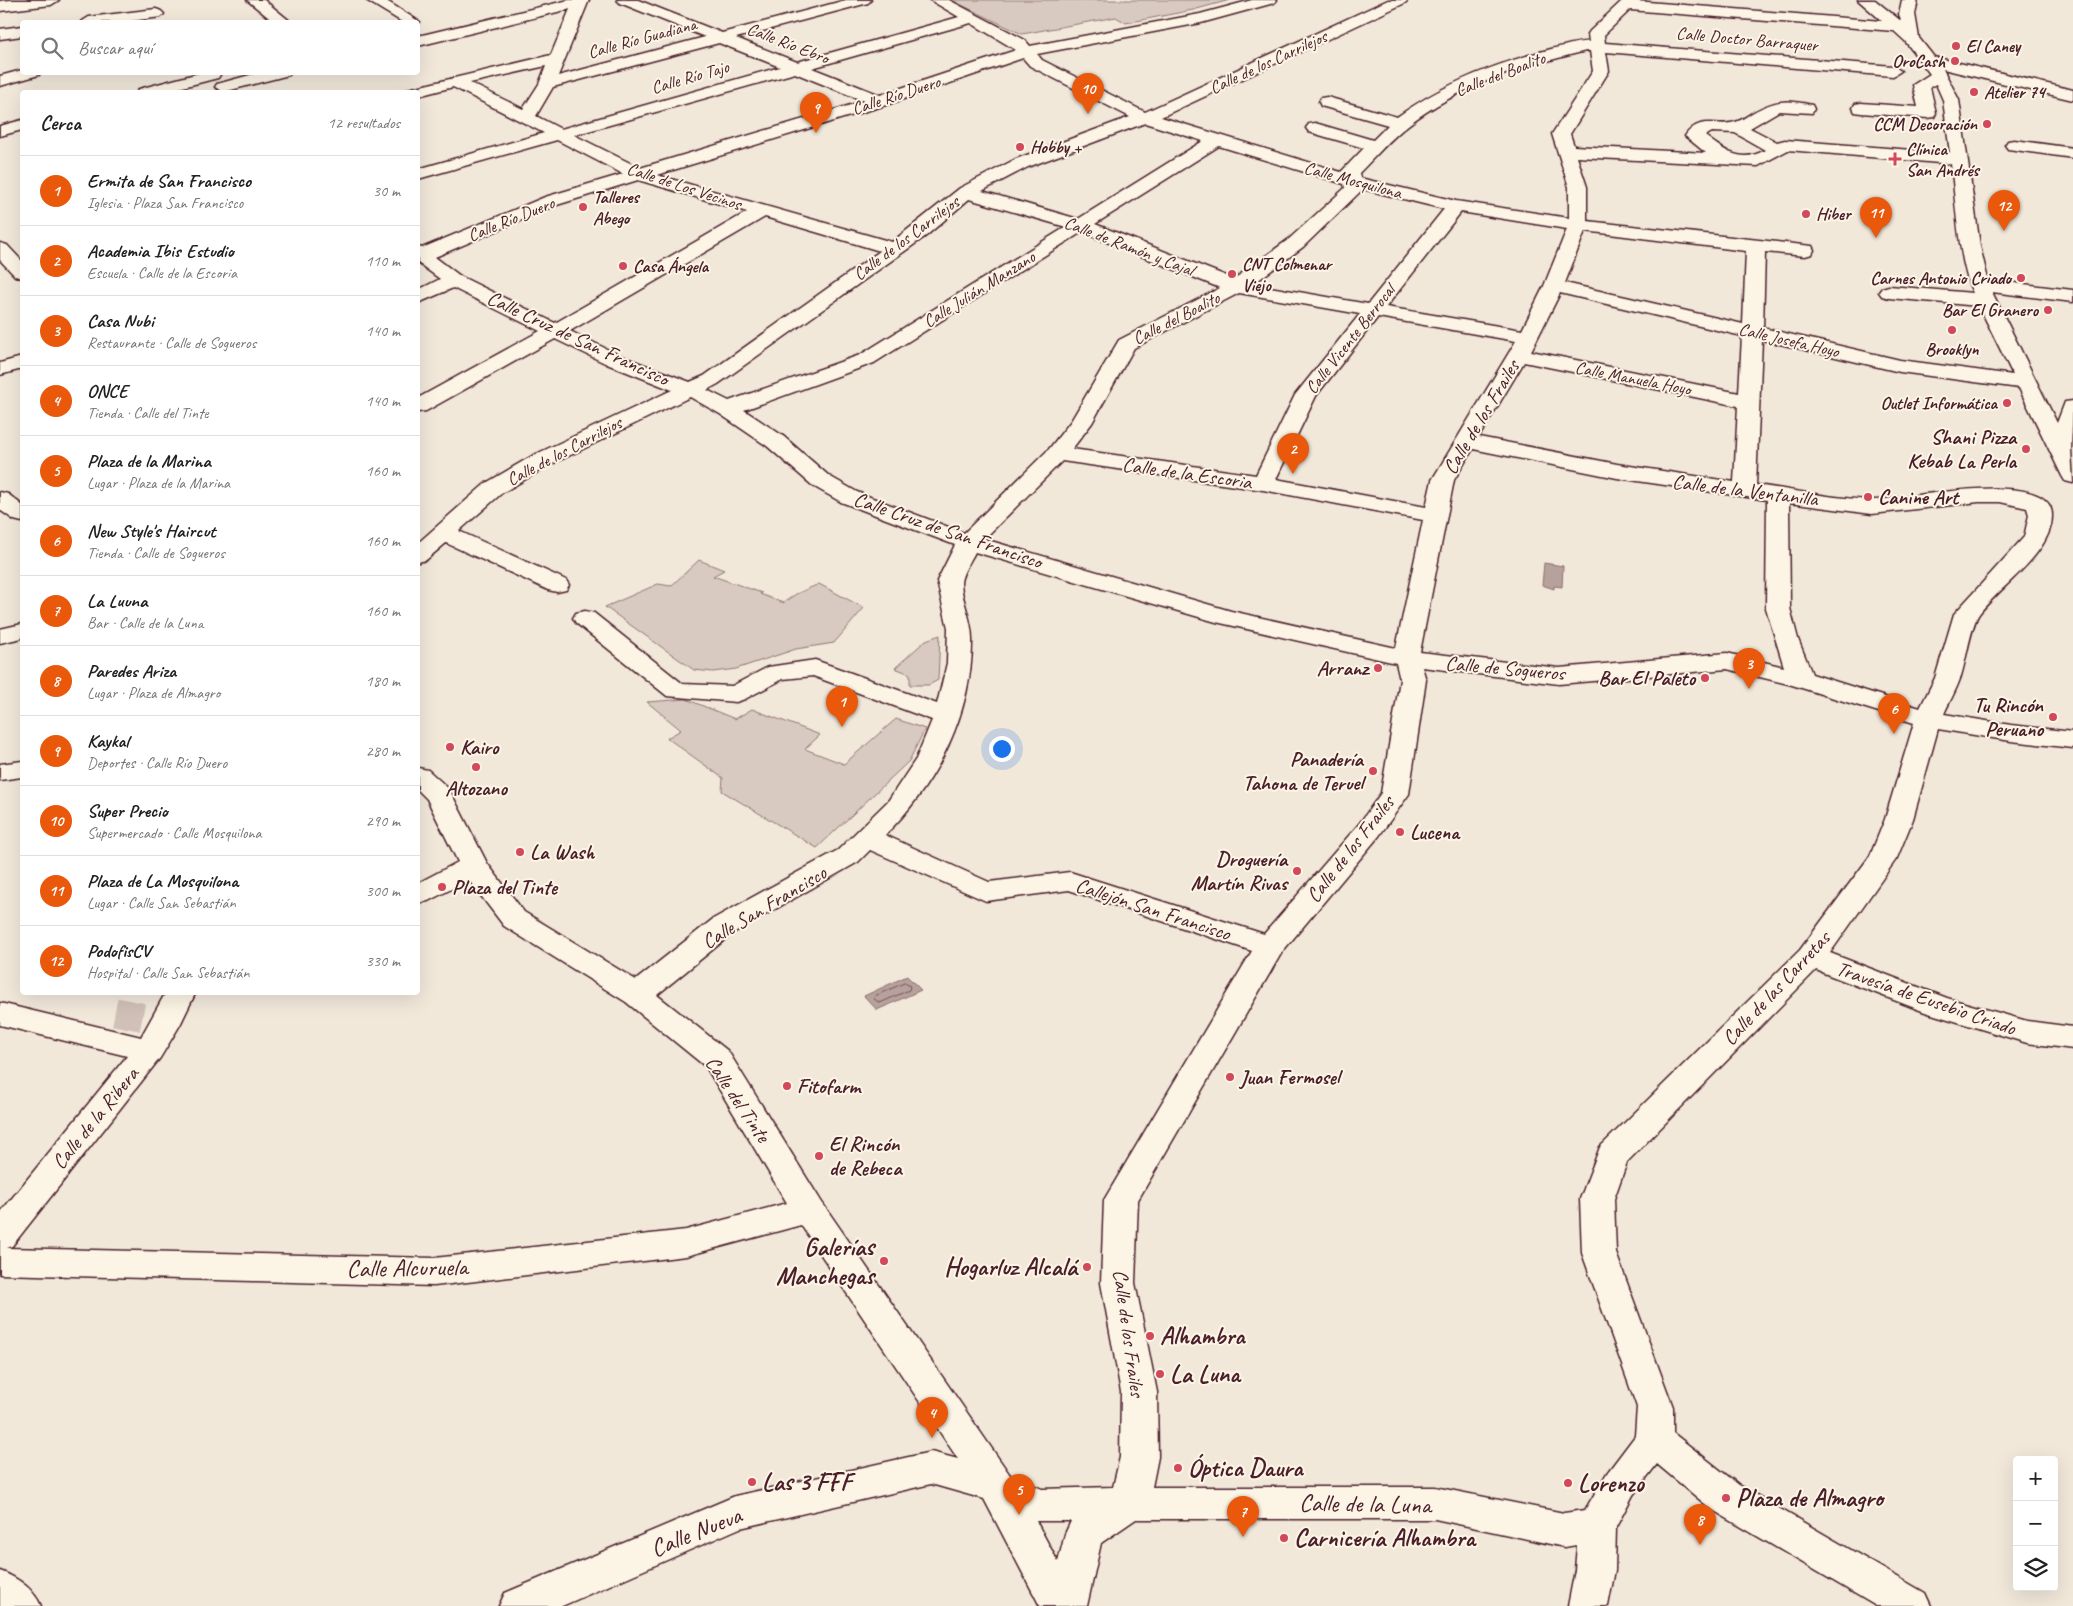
<!DOCTYPE html>
<html lang="es">
<head>
<meta charset="utf-8">
<style>
	body { margin:0; font-family:Caveat,sans-serif; background:#f2f2f2; color:#222 }
	.controls { position:absolute; right:15px; bottom:15px; display:grid; overflow:hidden; border-radius:5px; box-shadow:0 5px 20px #0002 }
	.controls button { width:45px; height:45px; display:grid; place-items:center; padding:0; border:0; border-bottom:1px solid #e0e0e0; background:#fff; color:#222; font:25px sans-serif }
	.you { position:absolute; left:1001px; top:748px; width:18px; height:18px; margin:-12px; border:4px solid #fff; border-radius:50%; background:#1a73e8; box-shadow:0 0 0 8px #1a73e833 }
	.badge { display:grid; place-items:center; width:32px; height:32px; border-radius:50%; background:#ea580c; color:#fff; font-size:16px; font-weight:700 }
	.pin { position:absolute; translate:-50% -41px; filter:drop-shadow(0 1px 2px #0008) }
	.pin::after { content:''; position:absolute; top:26px; width:18px; height:15px; background:inherit; clip-path:polygon(0 0,100% 0,50% 100%) }
	.list { margin:0; padding:0; list-style:none }
	h2 { display:flex; justify-content:space-between; align-items:center; height:65px; margin:0; padding:0 20px; font-size:21px }
	h2 small { font-size:16px; font-weight:400; color:#767676 }
	.list li { display:grid; grid-template-columns:32px 1fr auto; gap:15px; align-items:center; box-sizing:border-box; height:70px; padding:0 20px; border-top:1px solid #e0e0e0 }
	.list b { display:block; font-size:19px; white-space:nowrap }
	.list p { margin:0; font-size:16px; white-space:nowrap; color:#767676 }
	.list em { font-size:16px; font-style:normal; color:#767676 }
	.icon { flex:none; width:28px; height:28px; fill:none; stroke:currentColor; stroke-width:2; stroke-linecap:round; stroke-linejoin:round }
	.map { position:relative; flex:none; width:2073px; height:1606px; overflow:hidden }
	.search { position:absolute; background:#fff; box-shadow:0 5px 20px #0002; left:20px; top:20px; width:400px; height:55px; display:flex; align-items:center; gap:12px; box-sizing:border-box; padding:0 18px; border-radius:5px; color:#767676; font-size:19px }
	.panel { position:absolute; background:#fff; box-shadow:0 5px 20px #0002; left:20px; top:90px; width:400px; height:905px; border-radius:5px }
	.map>svg:first-child { display:block }
	.green { fill:#d8cac0; stroke:#917476 }
	.water { fill:#b6a19c; stroke:#8b6d6f }
	.lines { fill:none; stroke-linecap:round; stroke-linejoin:round }
	.shore { stroke:#755358; stroke-width:1 }
	.minor-tunnel { stroke:#d0c0b7; stroke-width:28; stroke-dasharray:28 14; stroke-linecap:butt }
	.minor-casing { stroke:#4a1f2b; stroke-width:3 }
	.major-casing { stroke:#4a1f2b; stroke-width:3 }
	.minor { fill:#fcf5e5; fill-rule:evenodd }
	.major { fill:#fcf5e5; fill-rule:evenodd }
	.poi-dot { fill:#d1495b; stroke:#fcf5e5; stroke-width:2 }
	.labels { text-anchor:middle; dominant-baseline:central; stroke-width:4; stroke-linejoin:round; paint-order:stroke }
	.far-street-label { font-size:18px; fill:#4a1f2b; stroke:#fcf5e5 }
	.far-poi-label { font-size:18px; font-weight:bold; fill:#4a1f2b; stroke:#fcf5e5; text-anchor:start }
	.street-label { font-size:21px; fill:#4a1f2b; stroke:#fcf5e5 }
	.poi-label { font-size:21px; font-weight:bold; fill:#4a1f2b; stroke:#fcf5e5; text-anchor:start }
	.near-poi-label { font-size:25px; font-weight:bold; fill:#4a1f2b; stroke:#fcf5e5; text-anchor:start }
	.near-street-label { font-size:25px; fill:#4a1f2b; stroke:#fcf5e5 }
</style>
</head>
<body>
<div class="map">
<svg width="2073" height="1606" viewBox="0 0 2073 1606">
	<rect width="100%" height="100%" fill="#f1e8da"/>
	<filter id="ink" filterUnits="userSpaceOnUse"><feTurbulence type="fractalNoise" baseFrequency=".02" numOctaves="2"/><feDisplacementMap in="SourceGraphic" scale="10" xChannelSelector="R" yChannelSelector="G"/><feConvolveMatrix kernelMatrix="1 2 1 2 8 2 1 2 1" color-interpolation-filters="sRGB"/></filter>
	<g filter="url(#ink)">
		<g class="green">
			<polygon points="951,0 1230,0 1193,10 1126,23 1116,17 1022,34"/>
			<polygon points="699,560 724,570 713,576 762,593 760,594 783,603 796,594 819,584 864,608 834,643 796,649 736,669 713,672 694,670 605,607 658,584 671,586"/>
			<polygon points="940,635 938,680 929,685 910,685 910,674 895,668 926,640"/>
			<polygon points="686,699 735,719 752,709 820,735 805,749 844,764 896,719 925,729 909,761 817,848 722,791 723,778 667,738 681,730 647,702"/>
		</g>
		<g class="water">
			<polygon points="1544,563 1563,566 1562,587 1554,586 1554,589 1542,585"/>
			<polygon points="907,976 921,990 877,1010 864,996"/>
		</g>
		<g class="lines">
			<polygon class="shore" points="905,983 910,986 909,990 880,1003 874,999 875,996"/>
			<polyline class="minor-tunnel" points="126,1028 133,992"/>
			<defs>
				<g id="minor">
					<polygon points="247,0 264,0 291,22 274,22"/>
					<polygon points="366,0 385,0 420,22 418,25 418,22 402,22"/>
					<path d="M569,0H589L558,76L705,37L620,3L617,0H638L722,33L846,0H871L868,3L736,38L797,62L959,17L930,0H949L1025,40L1030,46L1200,14L1252,0H1277L1274,3L1201,23L1037,54L1042,60L1145,112L1388,0H1408L1405,3L1161,117L1341,172L1364,148L1309,132L1306,128L1309,124L1315,123L1373,140L1388,125L1321,106L1319,102L1321,98L1327,97L1397,117C1444,83 1499,62 1555,48C1566,46 1578,41 1589,42L1588,34L1590,31L1623,0L1882,21L1858,0H1875L1901,21L1899,14L1902,0H1918L1915,14L1919,38L1934,57L2073,90V100L1943,69L1959,100L1980,246L1988,280L2073,290V302L1992,292L2057,423L2065,402L2073,401L2071,450L2073,483L2065,481L2062,476L2019,388L1900,372L1762,340L1756,485C1794,490 1834,499 1873,500C1901,501 2053,465 2052,516C2052,553 2000,586 1979,614C1971,625 1966,661 1961,676C1957,689 1949,702 1944,714L2011,725L2073,732V748L2011,741L1938,729L1913,819L1897,858L1830,953L1947,998L2027,1021L2073,1027V1049L2027,1043L1925,1012L1816,970L1627,1162L1614,1199L1616,1253L1673,1407V1433L1739,1485L1925,1593L1931,1606H1876L1711,1509L1657,1464L1633,1495L1616,1527L1615,1570L1608,1606H1568L1575,1570L1577,1545L1564,1547L1435,1519H1136L1101,1543L1087,1606H1040L984,1499L931,1484L740,1528L562,1606H499L505,1593L735,1496L931,1452L958,1459L801,1225L686,1256L434,1286L0,1274V1213L127,1056L0,1025V1003L141,1037L166,992H196L180,1025L160,1058L12,1246L7,1248L434,1258L686,1230L787,1203L706,1067L626,1002L504,926L469,880L428,901L418,903V883L458,862L427,799L418,790V768L428,770L449,789L487,863L524,912L636,980L713,919L838,850L888,801L916,759L932,720L813,676L783,679L745,699L736,702L667,696L576,623L573,618L576,613L585,611L594,613L683,684L732,686L768,667L815,660L937,704L947,663L948,628L937,581L955,545L841,502L813,486L767,446L720,414L690,397L548,466L502,493L459,531L566,580L569,585L566,590L557,592L548,590L446,543L426,560L418,562V543L486,483L532,456L672,390L607,364L555,339L426,411L418,412V398L540,331L453,288L418,303V290L440,279L418,263V247L422,248L545,197L623,174L557,140L418,179V169L544,133L453,87L418,96V92H406L408,89L551,55L570,9L418,46V36ZM1630,10L1894,31L1905,41L1930,74L1913,85L1918,107L1861,103L1855,104L1853,108L1855,112L1861,113L1928,118L1934,117L1936,113L1930,87L1936,84L1943,100L1950,153L1785,140L1777,142L1750,128L1779,111L1812,113L1814,109L1812,105C1786,99 1775,100 1752,113C1747,116 1741,121 1735,122C1717,128 1700,114 1685,136L1706,153L1574,146L1570,134L1609,71L1606,52L1893,76L1901,71L1893,66L1605,43L1604,35ZM971,23L1016,50L880,95L812,68ZM719,43L780,67L561,129L536,116L553,87ZM1586,51H1590L1593,71L1552,134L1569,187V218L1456,201L1360,178L1359,173C1375,157 1390,139 1408,125C1460,85 1523,66 1586,51ZM1023,58L1030,66L1130,117L1016,159L960,188L892,242L657,175L886,105ZM546,66L539,84L523,109L470,83ZM795,73L864,101L640,168L574,135ZM1145,123L1203,141L1078,219L982,191L1028,167ZM1712,132L1735,133L1765,150C1741,164 1725,151 1705,136ZM1219,146L1344,184L1345,188L1289,239L1234,279L1095,224ZM1788,150L1951,164C1956,201 1958,261 1973,293L1889,286L1882,288L1879,292L1882,296L1889,298L1979,306L2013,375L1900,360L1763,328L1765,252L1805,256L1812,254L1814,250L1812,246L1587,221V187L1577,157L1758,166ZM638,180L747,212L555,323L460,276L435,257L557,205ZM1363,189L1444,209L1368,304L1253,284L1303,247ZM969,199L1066,227L860,355L729,401L707,390L718,384L926,236ZM1461,212L1567,229L1544,286L1522,330L1386,307ZM765,217L880,251L704,376L690,382L621,356L570,331ZM1585,231L1746,251L1743,324L1565,283ZM1082,232L1220,288L1119,340L1071,421L1049,449L964,533L857,492L829,476L783,436L744,410L874,363ZM1239,293L1360,314L1295,395L1256,475L1072,449L1092,423L1134,348ZM1560,293L1742,336L1739,393L1531,351ZM1378,317L1516,341L1432,480L1426,507L1276,479L1316,396ZM1524,362L1738,406L1734,482L1617,464L1479,437ZM1473,449L1617,478L1767,500L1766,608L1784,667L1727,653L1559,668L1420,652L1454,480ZM1062,461L1263,490L1423,520L1396,648L1231,611L984,539ZM1979,502H2000L2027,508L2029,515L2024,537L1954,614L1935,678L1920,708L1812,674L1798,639L1790,608L1789,503L1872,514ZM975,552L1216,622L1396,663L1400,680L1381,793L1359,824L1264,934L1070,872L989,882L885,835C937,784 973,712 972,639C972,619 962,602 961,583C961,574 971,560 975,552ZM1422,667L1559,684L1727,669L1792,685L1914,723L1885,819L1870,856L1800,950L1600,1147L1580,1199L1582,1253L1637,1407L1635,1436L1607,1473L1585,1510L1564,1513L1435,1487H1152L1158,1457L1157,1392L1135,1283L1138,1200L1282,952L1379,836L1409,794L1426,680ZM870,850L986,901L1069,890L1252,951L1104,1200L1101,1283L1121,1392L1120,1457L1113,1487L1042,1489L1010,1475L821,1201L728,1051L657,995L733,933L858,862ZM1036,1521H1071L1065,1534L1058,1562Z"/>
					<polygon points="156,9 161,11 164,14 161,17 123,22 81,22 89,17"/>
					<polygon points="22,26 22,36 0,39 0,29"/>
					<polygon points="22,70 22,72 41,72 39,75 0,86 0,76"/>
					<polygon points="203,72 218,72 220,75 218,78 163,92 137,92 139,89"/>
					<polygon points="261,72 291,72 289,75 223,92 215,87 217,84"/>
					<polygon points="22,120 22,130 0,136 0,126"/>
					<polygon points="2014,140 2073,148 2073,158 2008,149 2005,145 2008,141"/>
					<polygon points="0,243 7,245 22,261 22,278 15,276 0,260"/>
					<polygon points="22,357 22,369 0,375 0,363"/>
					<polygon points="0,492 8,494 22,505 22,522 14,520 0,510"/>
					<polygon points="22,624 22,638 0,643 0,629"/>
					<polygon points="22,761 22,777 0,780 0,764"/>
					<path d="M0,1571C18,1578 33,1588 41,1606H0Z"/>
				</g>
				<polygon id="major" points="12,0 59,0 51,5 0,11 0,1"/>
			</defs>
			<use href="#minor" class="minor-casing"/>
			<use href="#major" class="major-casing"/>
			<use href="#minor" class="minor"/>
			<use href="#major" class="major"/>
		</g>
	</g>
	<g class="poi-dot">
		<circle cx="1956" cy="46" r="5"/>
		<circle cx="1955" cy="61" r="5"/>
		<circle cx="1974" cy="92" r="5"/>
		<circle cx="1987" cy="124" r="5"/>
		<circle cx="1020" cy="147" r="5"/>
		<path d="M1892.5 151.5h5v5h5v5h-5v5h-5v-5h-5v-5h5z"/>
		<circle cx="583" cy="207" r="5"/>
		<circle cx="1806" cy="214" r="5"/>
		<circle cx="623" cy="266" r="5"/>
		<circle cx="1232" cy="274" r="5"/>
		<circle cx="2021" cy="278" r="5"/>
		<circle cx="2048" cy="310" r="5"/>
		<circle cx="1952" cy="330" r="5"/>
		<circle cx="2007" cy="403" r="5"/>
		<circle cx="2026" cy="449" r="5"/>
		<circle cx="1868" cy="497" r="5"/>
		<circle cx="1378" cy="668" r="5"/>
		<circle cx="1705" cy="678" r="5"/>
		<circle cx="2053" cy="717" r="5"/>
		<circle cx="450" cy="747" r="5"/>
		<circle cx="476" cy="767" r="5"/>
		<circle cx="1373" cy="771" r="5"/>
		<circle cx="1400" cy="832" r="5"/>
		<circle cx="520" cy="852" r="5"/>
		<circle cx="1297" cy="871" r="5"/>
		<circle cx="442" cy="887" r="5"/>
		<circle cx="1230" cy="1077" r="5"/>
		<circle cx="787" cy="1086" r="5"/>
		<circle cx="819" cy="1156" r="5"/>
		<circle cx="884" cy="1261" r="5"/>
		<circle cx="1087" cy="1267" r="5"/>
		<circle cx="1150" cy="1336" r="5"/>
		<circle cx="1160" cy="1374" r="5"/>
		<circle cx="1178" cy="1468" r="5"/>
		<circle cx="752" cy="1482" r="5"/>
		<circle cx="1568" cy="1483" r="5"/>
		<circle cx="1726" cy="1498" r="5"/>
		<circle cx="1284" cy="1538" r="5"/>
	</g>
	<g class="labels">
		<g class="far-street-label">
			<text transform="translate(642 38) rotate(-15)">Calle Río Guadiana</text>
			<text transform="translate(1747 39) rotate(5)">Calle Doctor Barraquer</text>
			<text transform="translate(788 43) rotate(21)">Calle Río Ebro</text>
			<text transform="translate(1268 62) rotate(-25)">Calle de los Carrilejos</text>
			<text transform="translate(1500 74) rotate(-21)">Calle del Boalito</text>
			<text transform="translate(690 77) rotate(-16)">Calle Río Tajo</text>
			<text transform="translate(896 95) rotate(-18)">Calle Río Duero</text>
			<text transform="translate(1353 180) rotate(15)">Calle Mosquilona</text>
			<text transform="translate(684 186) rotate(18)">Calle de Los Vecinos</text>
			<text transform="translate(511 219) rotate(-22)">Calle Río Duero</text>
			<text transform="translate(906 238) rotate(-37)">Calle de los Carrilejos</text>
			<text transform="translate(1129 246) rotate(21)">Calle de Ramón y Cajal</text>
			<text transform="translate(979 289) rotate(-32)">Calle Julián Manzano</text>
			<text transform="translate(1176 318) rotate(-27)">Calle del Boalito</text>
			<text transform="translate(1350 339) rotate(-52)">Calle Vicente Berrocal</text>
			<text transform="translate(1789 340) rotate(13)">Calle Josefa Hoyo</text>
			<text transform="translate(1633 378) rotate(11)">Calle Manuela Hoyo</text>
			<text transform="translate(564 451) rotate(-28)">Calle de los Carrilejos</text>
		</g>
		<g class="far-poi-label">
			<text x="1966" y="46">El Caney</text>
			<text x="1945" y="61" text-anchor="end">OroCash</text>
			<text x="1984" y="92">Atelier 74</text>
			<text x="1977" y="124" text-anchor="end">CCM Decoración</text>
			<text x="1030" y="147">Hobby +</text>
			<text x="1906" y="149">Clínica<tspan x="1906" dy="21">San Andrés</tspan></text>
			<text x="593" y="197">Talleres<tspan x="593" dy="21">Abego</tspan></text>
			<text x="1816" y="214">Hiber</text>
			<text x="1242" y="264">CNT Colmenar<tspan x="1242" dy="21">Viejo</tspan></text>
			<text x="633" y="266">Casa Ángela</text>
			<text x="2011" y="278" text-anchor="end">Carnes Antonio Criado</text>
			<text x="2038" y="310" text-anchor="end">Bar El Granero</text>
			<text x="1952" y="349" text-anchor="middle">Brooklyn</text>
			<text x="1997" y="403" text-anchor="end">Outlet Informática</text>
		</g>
		<g class="street-label">
			<text transform="translate(578 338) rotate(25)">Calle Cruz de San Francisco</text>
			<text transform="translate(1481 417) rotate(-59)">Calle de los Frailes</text>
			<text transform="translate(1187 473) rotate(8)">Calle de la Escoria</text>
			<text transform="translate(1745 490) rotate(7)">Calle de la Ventanilla</text>
			<text transform="translate(948 530) rotate(19)">Calle Cruz de San Francisco</text>
			<text transform="translate(1505 668) rotate(5)">Calle de Sogueros</text>
			<text transform="translate(1350 849) rotate(-52)">Calle de los Frailes</text>
			<text transform="translate(764 907) rotate(-31)">Calle San Francisco</text>
			<text transform="translate(1153 909) rotate(18)">Callejón San Francisco</text>
			<text transform="translate(1776 988) rotate(-47)">Calle de las Carretas</text>
			<text transform="translate(1926 998) rotate(19)">Travesía de Eusebio Criado</text>
			<text transform="translate(738 1099) rotate(56)">Calle del Tinte</text>
			<text transform="translate(95 1118) rotate(-51)">Calle de la Ribera</text>
			<text transform="translate(1129 1333) rotate(82)">Calle de los Frailes</text>
		</g>
		<g class="poi-label">
			<text x="2016" y="437" text-anchor="end">Shani Pizza<tspan x="2016" dy="24">Kebab La Perla</tspan></text>
			<text x="1878" y="497">Canine Art</text>
			<text x="1368" y="668" text-anchor="end">Arranz</text>
			<text x="1695" y="678" text-anchor="end">Bar El Paleto</text>
			<text x="2043" y="705" text-anchor="end">Tu Rincón<tspan x="2043" dy="24">Peruano</tspan></text>
			<text x="460" y="747">Kairo</text>
			<text x="1363" y="759" text-anchor="end">Panadería<tspan x="1363" dy="24">Tahona de Teruel</tspan></text>
			<text x="476" y="788" text-anchor="middle">Altozano</text>
			<text x="1410" y="832">Lucena</text>
			<text x="530" y="852">La Wash</text>
			<text x="1287" y="859" text-anchor="end">Droguería<tspan x="1287" dy="24">Martín Rivas</tspan></text>
			<text x="452" y="887">Plaza del Tinte</text>
			<text x="1240" y="1077">Juan Fermosel</text>
			<text x="797" y="1086">Fitofarm</text>
			<text x="829" y="1144">El Rincón<tspan x="829" dy="24">de Rebeca</tspan></text>
		</g>
		<g class="near-poi-label">
			<text x="874" y="1247" text-anchor="end">Galerías<tspan x="874" dy="29">Manchegas</tspan></text>
			<text x="1077" y="1267" text-anchor="end">Hogarluz Alcalá</text>
			<text x="1160" y="1336">Alhambra</text>
			<text x="1170" y="1374">La Luna</text>
			<text x="1188" y="1468">Óptica Daura</text>
			<text x="762" y="1482">Las 3 FFF</text>
			<text x="1578" y="1483">Lorenzo</text>
			<text x="1736" y="1498">Plaza de Almagro</text>
			<text x="1294" y="1538">Carnicería Alhambra</text>
		</g>
		<g class="near-street-label">
			<text transform="translate(407 1268) rotate(-1)">Calle Alcuruela</text>
			<text transform="translate(1365 1504) rotate(1)">Calle de la Luna</text>
			<text transform="translate(696 1532) rotate(-22)">Calle Nueva</text>
		</g>
	</g>
</svg>
<div class="controls">
<button>+</button>
<button>−</button>
<button><svg class="icon" aria-label="layers" viewBox="0 0 24 24"><path d="M12 4l9 5-9 5-9-5zM3 14l9 5 9-5"/></svg></button>
</div>
<div class="you"></div>
<div class="pin badge" style="left:842px;top:727px">1</div>
<div class="pin badge" style="left:1293px;top:474px">2</div>
<div class="pin badge" style="left:1749px;top:689px">3</div>
<div class="pin badge" style="left:932px;top:1438px">4</div>
<div class="pin badge" style="left:1019px;top:1515px">5</div>
<div class="pin badge" style="left:1894px;top:734px">6</div>
<div class="pin badge" style="left:1243px;top:1537px">7</div>
<div class="pin badge" style="left:1700px;top:1545px">8</div>
<div class="pin badge" style="left:816px;top:133px">9</div>
<div class="pin badge" style="left:1088px;top:114px">10</div>
<div class="pin badge" style="left:1876px;top:238px">11</div>
<div class="pin badge" style="left:2004px;top:231px">12</div>
<div class="search"><svg class="icon" aria-label="search" viewBox="0 0 24 24"><circle cx="10" cy="10" r="6"/><path d="M15 15l6 6"/></svg>Buscar aquí</div>
<section class="panel">
<h2>Cerca<small>12 resultados</small></h2>
<ul class="list">
<li><span class="badge">1</span><div><b>Ermita de San Francisco</b><p>Iglesia · Plaza San Francisco</p></div><em>30 m</em></li>
<li><span class="badge">2</span><div><b>Academia Ibis Estudio</b><p>Escuela · Calle de la Escoria</p></div><em>110 m</em></li>
<li><span class="badge">3</span><div><b>Casa Nubi</b><p>Restaurante · Calle de Sogueros</p></div><em>140 m</em></li>
<li><span class="badge">4</span><div><b>ONCE</b><p>Tienda · Calle del Tinte</p></div><em>140 m</em></li>
<li><span class="badge">5</span><div><b>Plaza de la Marina</b><p>Lugar · Plaza de la Marina</p></div><em>160 m</em></li>
<li><span class="badge">6</span><div><b>New Style's Haircut</b><p>Tienda · Calle de Sogueros</p></div><em>160 m</em></li>
<li><span class="badge">7</span><div><b>La Luuna</b><p>Bar · Calle de la Luna</p></div><em>160 m</em></li>
<li><span class="badge">8</span><div><b>Paredes Ariza</b><p>Lugar · Plaza de Almagro</p></div><em>180 m</em></li>
<li><span class="badge">9</span><div><b>Kaykal</b><p>Deportes · Calle Río Duero</p></div><em>280 m</em></li>
<li><span class="badge">10</span><div><b>Super Precio</b><p>Supermercado · Calle Mosquilona</p></div><em>290 m</em></li>
<li><span class="badge">11</span><div><b>Plaza de La Mosquilona</b><p>Lugar · Calle San Sebastián</p></div><em>300 m</em></li>
<li><span class="badge">12</span><div><b>PodofisCV</b><p>Hospital · Calle San Sebastián</p></div><em>330 m</em></li>
</ul>
</section>
</div>
</body>
</html>
